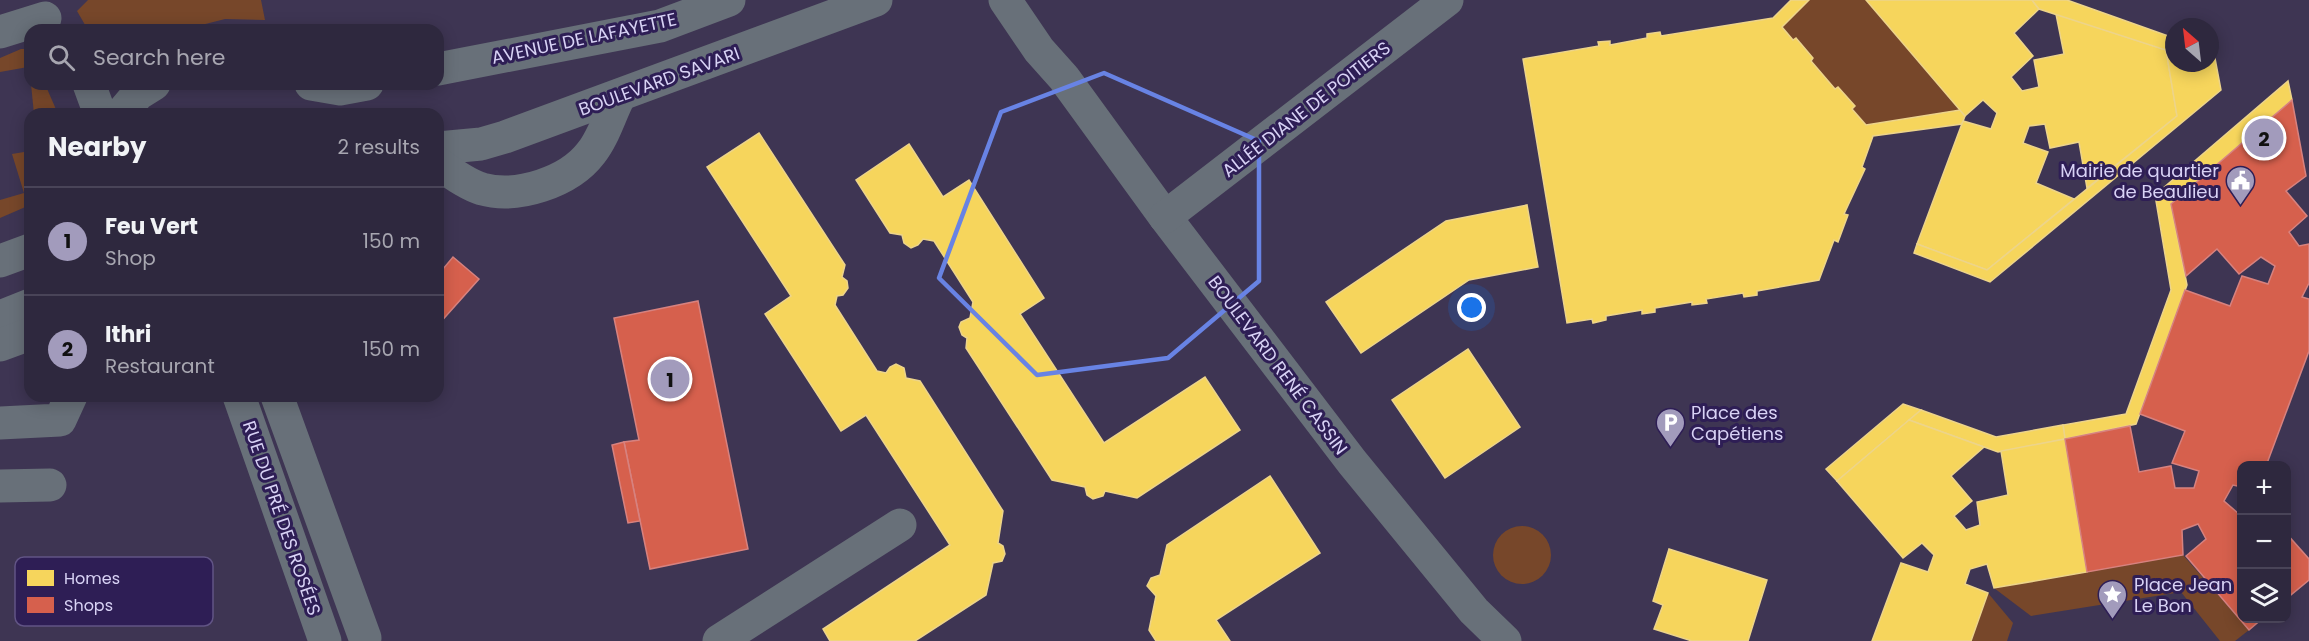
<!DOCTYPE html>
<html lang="en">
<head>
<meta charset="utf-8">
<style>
	body { margin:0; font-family:Poppins,sans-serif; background:#3a3449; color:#f1f3f6 }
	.controls { position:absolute; right:18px; bottom:18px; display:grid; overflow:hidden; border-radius:12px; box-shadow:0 3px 15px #0003 }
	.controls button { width:54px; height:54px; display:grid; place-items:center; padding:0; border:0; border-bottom:2px solid #494458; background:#2e283e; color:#f1f3f6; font:30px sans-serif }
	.compass { position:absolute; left:2165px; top:18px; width:54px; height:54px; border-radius:50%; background:#2e283e; box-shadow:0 3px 15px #0003; rotate:332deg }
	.you { position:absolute; left:1472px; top:308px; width:21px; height:21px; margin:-15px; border:4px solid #fff; border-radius:50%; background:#1a73e8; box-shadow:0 0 0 9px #1a73e833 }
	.badge { display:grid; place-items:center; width:39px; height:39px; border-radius:50%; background:#a29bbc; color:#111; font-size:20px; font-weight:700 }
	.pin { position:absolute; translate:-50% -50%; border:3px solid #fff; box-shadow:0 2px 6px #0006 }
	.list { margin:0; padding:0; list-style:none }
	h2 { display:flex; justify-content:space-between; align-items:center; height:78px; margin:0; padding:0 24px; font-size:26px }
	h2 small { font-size:20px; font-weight:400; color:#a7a6b0 }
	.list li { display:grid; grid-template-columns:39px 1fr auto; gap:18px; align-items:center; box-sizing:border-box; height:108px; padding:0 24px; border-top:2px solid #494458 }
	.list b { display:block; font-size:22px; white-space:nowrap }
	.list p { margin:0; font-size:20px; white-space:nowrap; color:#a7a6b0 }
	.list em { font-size:20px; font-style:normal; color:#a7a6b0 }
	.icon { flex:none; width:33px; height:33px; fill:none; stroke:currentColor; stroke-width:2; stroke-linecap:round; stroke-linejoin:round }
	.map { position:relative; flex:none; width:2309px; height:641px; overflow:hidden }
	.search { position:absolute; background:#2e283e; box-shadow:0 3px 15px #0003; left:24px; top:24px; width:420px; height:66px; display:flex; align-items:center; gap:15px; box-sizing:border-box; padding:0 21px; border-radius:18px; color:#a7a6b0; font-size:22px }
	.panel { position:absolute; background:#2e283e; box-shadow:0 3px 15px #0003; left:24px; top:108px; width:420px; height:294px; border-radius:18px }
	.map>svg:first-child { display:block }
	.green { fill:#77472a }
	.homes { fill:#f6d55c; stroke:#edd48a; stroke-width:1.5 }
	.shops { fill:#d6604d; stroke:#d7827f; stroke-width:1.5 }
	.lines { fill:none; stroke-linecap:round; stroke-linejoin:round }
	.minor { stroke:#687079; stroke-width:33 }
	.marked { fill:none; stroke:#6883e4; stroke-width:4.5; stroke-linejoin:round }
	.labels { text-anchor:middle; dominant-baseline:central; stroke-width:6; stroke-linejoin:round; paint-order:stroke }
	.street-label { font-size:18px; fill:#d8d2f5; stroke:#2e1e55 }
	.poi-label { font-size:18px; fill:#d8d2f5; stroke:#2e1e55; text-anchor:start }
	.key { fill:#2e1e55; stroke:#615485; stroke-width:1.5 }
	.key-label { font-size:16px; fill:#d8d2f5 }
</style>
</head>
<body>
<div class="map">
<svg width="2309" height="641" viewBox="0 0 2309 641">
	<rect width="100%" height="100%" fill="#3e3553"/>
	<g class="green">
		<polygon points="88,0 261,0 265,20 225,19 182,30 88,30 77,11"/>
		<polygon points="1809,0 1866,0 1960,110 1866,125 1852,109 1855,106 1838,87 1835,89 1811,61 1813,58 1797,38 1793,40 1782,27"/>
		<polygon points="21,49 28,49 30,54 30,78 28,67 0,72 0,58"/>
		<polygon points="31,84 45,84 58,114 34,114"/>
		<polygon points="30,151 30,205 0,218 0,200 24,193 12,154"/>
		<circle cx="1522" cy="555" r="29"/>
		<polygon points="2183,555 2249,630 2235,641 2220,641 2181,592 2031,616 1994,588"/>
		<polygon points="1988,593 2013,623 2007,641 1971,641"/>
	</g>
	<g class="homes">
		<polygon points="1791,0 1809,0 1782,27 1793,40 1796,38 1813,58 1811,61 1835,89 1838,87 1855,106 1852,109 1866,125 1960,110 1965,116 1962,124 1873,136 1862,167 1865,169 1844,214 1848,215 1838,242 1834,240 1819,280 1757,291 1757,295 1744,297 1743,293 1706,299 1707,303 1692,305 1692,302 1655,308 1655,312 1642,314 1642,310 1606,316 1606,320 1593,323 1592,319 1567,323 1523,59 1599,46 1598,42 1610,41 1610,45 1647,38 1647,34 1660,32 1661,36 1773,18"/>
		<polygon points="1866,0 2032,0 2039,9 2014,33 2033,56 2011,77 2022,91 2039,87 2034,60 2064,54 2056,14 2166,50 2177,116 2087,188 2079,142 2050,148 2045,124 2029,126 2023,143 2048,152 2036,183 2074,199 1987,270 1917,244 1963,121 1991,129 1997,113 1983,100 1965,116"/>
		<polygon points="2032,0 2067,0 2174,38 2174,63 2210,63 2210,51 2214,53 2221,90 1990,282 1914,253 1917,244 1987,270 2177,116 2166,50 2039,9"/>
		<polygon points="2288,81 2292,100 2171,204 2187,285 2136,424 2065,439 2063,425 2126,414 2171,290 2155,195"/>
		<polygon points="759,133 845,265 842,277 847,281 848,288 843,295 837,296 835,305 877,371 886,373 890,367 896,364 904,368 906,378 920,381 1003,511 998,543 1003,546 1005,554 1002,561 993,563 986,595 915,641 830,641 823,629 950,545 866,415 841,431 765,314 791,296 707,167"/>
		<polygon points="909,144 943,197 969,180 1044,298 1020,314 1104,443 1205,377 1240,430 1137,498 1105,491 1103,496 1093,499 1087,495 1085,487 1052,480 966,348 967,338 962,335 959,327 961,322 970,318 973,302 934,241 923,239 918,245 911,248 904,243 902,235 890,233 856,180"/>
		<polygon points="1527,205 1538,267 1469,280 1361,353 1326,302 1446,221"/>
		<polygon points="1468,349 1520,427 1445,478 1392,400"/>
		<polygon points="1903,404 1921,410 1837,481 1826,469"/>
		<polygon points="1921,410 1996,437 2063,425 2065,439 1998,452 1909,420"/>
		<polygon points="1909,420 1984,447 1951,476 1972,501 1954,516 1966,530 1980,525 1977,502 2008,495 2001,451 2065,439 2087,572 1994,588 1987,564 1970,569 1965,584 1988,593 1971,641 1872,641 1901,563 1928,572 1934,555 1922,543 1903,558 1837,481"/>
		<polygon points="1270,476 1320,553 1216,620 1230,641 1156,641 1149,630 1156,596 1147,586 1151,578 1160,575 1167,545"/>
		<polygon points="1669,549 1767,580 1748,641 1692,641 1654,629 1663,605 1653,601"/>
	</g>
	<g class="shops">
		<polygon points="2292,100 2306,176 2286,191 2307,216 2289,232 2299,246 2309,244 2309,283 2302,297 2309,299 2309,351 2266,466 2242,466 2242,487 2233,485 2224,501 2239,514 2242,511 2242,618 2263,618 2249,630 2186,556 2206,539 2198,524 2182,530 2183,555 2087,572 2065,439 2130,426 2139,472 2171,466 2175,488 2194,488 2199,471 2172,463 2185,431 2140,414 2185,290 2230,306 2242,276 2268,284 2275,266 2261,257 2239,274 2217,249 2186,276 2171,204"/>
		<polygon points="453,257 479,279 438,325 438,275"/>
		<polygon points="698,301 748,549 650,569 624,442 639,440 614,318"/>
		<polygon points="624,442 640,521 628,523 612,445"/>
		<polygon points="2286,533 2309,559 2309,580 2286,599"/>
	</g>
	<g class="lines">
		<g class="minor">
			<polyline points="1005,0 1039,50 1064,78 1165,217 1352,462 1474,611 1505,641"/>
			<polyline points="0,32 45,18"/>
			<polyline points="438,69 660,26 729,0"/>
			<polyline points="89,84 100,114"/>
			<polyline points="311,84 340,89 367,84"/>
			<polyline points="121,114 138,94 154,84"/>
			<polyline points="438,148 481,144 505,137 876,0"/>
			<path d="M438,163C451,173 466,184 482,189C517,199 569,182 591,153C604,137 610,114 620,95"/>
			<polyline points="1165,217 1447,0"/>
			<polyline points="0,261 30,250"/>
			<polyline points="0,317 30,305"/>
			<polyline points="0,345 30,334"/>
			<polyline points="239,396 325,641"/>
			<polyline points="277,396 365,638"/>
			<polyline points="0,423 60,420 71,396"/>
			<polyline points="0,486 50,485"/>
			<polyline points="719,641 900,525"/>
		</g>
	</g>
	<path class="marked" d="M1104,73L1259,141V281L1168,358L1037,375L939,278L1001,112Z"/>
	<defs>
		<symbol id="civic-pin" viewBox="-11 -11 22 30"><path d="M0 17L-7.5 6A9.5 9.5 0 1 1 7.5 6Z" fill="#a29bbc" stroke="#2e1e55"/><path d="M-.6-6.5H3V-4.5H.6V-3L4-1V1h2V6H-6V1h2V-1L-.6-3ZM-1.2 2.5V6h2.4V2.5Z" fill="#fff"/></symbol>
		<symbol id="parking-pin" viewBox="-11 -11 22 30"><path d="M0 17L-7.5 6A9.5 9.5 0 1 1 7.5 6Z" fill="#a29bbc" stroke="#2e1e55"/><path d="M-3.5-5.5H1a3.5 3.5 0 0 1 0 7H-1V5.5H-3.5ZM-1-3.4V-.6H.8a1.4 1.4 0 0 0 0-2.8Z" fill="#fff"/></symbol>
		<symbol id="sight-pin" viewBox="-11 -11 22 30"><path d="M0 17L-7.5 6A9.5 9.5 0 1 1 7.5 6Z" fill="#a29bbc" stroke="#2e1e55"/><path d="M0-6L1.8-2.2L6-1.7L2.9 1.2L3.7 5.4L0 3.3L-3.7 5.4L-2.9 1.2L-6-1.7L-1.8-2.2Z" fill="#fff"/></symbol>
	</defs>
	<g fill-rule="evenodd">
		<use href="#civic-pin" x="2224" y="164" width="33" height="45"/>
		<use href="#parking-pin" x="1654" y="406" width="33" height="45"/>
		<use href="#sight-pin" x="2096" y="578" width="33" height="45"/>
	</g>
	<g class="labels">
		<g class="street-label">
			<text transform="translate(584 38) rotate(-12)">AVENUE DE LAFAYETTE</text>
			<text transform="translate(659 81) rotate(-20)">BOULEVARD SAVARI</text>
			<text transform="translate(1306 109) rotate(-38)">ALLÉE DIANE DE POITIERS</text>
			<text transform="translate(1278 365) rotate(53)">BOULEVARD RENÉ CASSIN</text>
			<text transform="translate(282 518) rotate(71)">RUE DU PRÉ DES ROSÉES</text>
		</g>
		<g class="poi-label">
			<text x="2219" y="170" text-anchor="end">Mairie de quartier<tspan x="2219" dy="21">de Beaulieu</tspan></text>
			<text x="1691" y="412">Place des<tspan x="1691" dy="21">Capétiens</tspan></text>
			<text x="2134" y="584">Place Jean<tspan x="2134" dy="21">Le Bon</tspan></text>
		</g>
	</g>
	<rect x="15" y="557" width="198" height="69" rx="9" class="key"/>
	<rect x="27" y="570" width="27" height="16" fill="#f6d55c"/>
	<rect x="27" y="597" width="27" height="16" fill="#d6604d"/>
	<g class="key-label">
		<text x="64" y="584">Homes</text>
		<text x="64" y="611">Shops</text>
	</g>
</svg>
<div class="controls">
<button>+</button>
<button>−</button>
<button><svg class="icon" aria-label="layers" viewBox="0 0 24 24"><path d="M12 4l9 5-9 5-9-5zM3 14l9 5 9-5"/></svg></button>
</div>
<svg class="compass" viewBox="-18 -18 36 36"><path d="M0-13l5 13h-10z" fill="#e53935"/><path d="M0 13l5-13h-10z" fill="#a7a6b0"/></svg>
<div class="you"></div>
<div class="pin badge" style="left:670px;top:379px">1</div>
<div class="pin badge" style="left:2264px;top:138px">2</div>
<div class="search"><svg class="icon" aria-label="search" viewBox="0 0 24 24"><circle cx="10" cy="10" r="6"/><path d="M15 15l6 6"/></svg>Search here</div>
<section class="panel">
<h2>Nearby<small>2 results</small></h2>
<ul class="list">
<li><span class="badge">1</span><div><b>Feu Vert</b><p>Shop</p></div><em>150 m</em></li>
<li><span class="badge">2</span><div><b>Ithri</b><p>Restaurant</p></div><em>150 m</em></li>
</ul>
</section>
</div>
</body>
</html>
